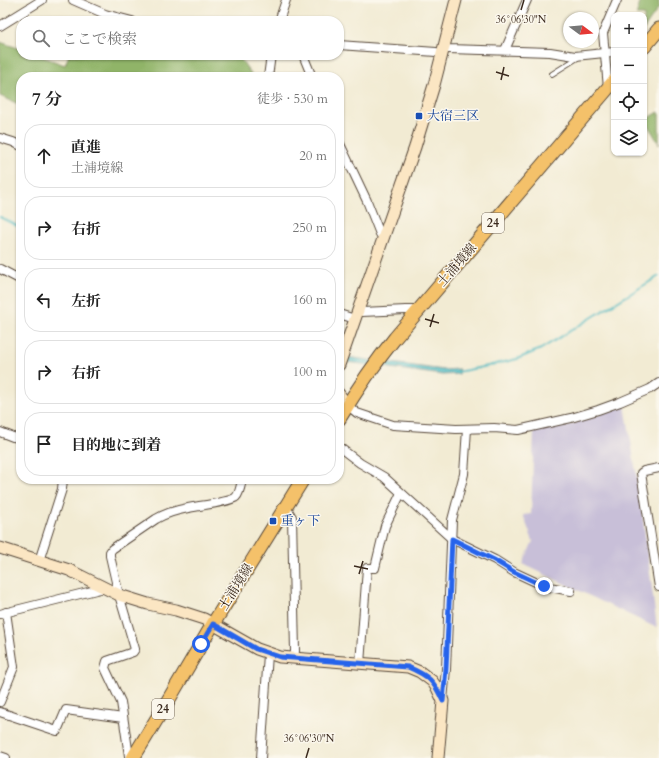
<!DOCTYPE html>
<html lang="ja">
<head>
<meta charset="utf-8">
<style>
	body { margin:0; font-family:Cardo,"Noto Serif JP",serif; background:#f2f2f2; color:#222 }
	.controls { position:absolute; right:12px; top:12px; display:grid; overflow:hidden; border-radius:8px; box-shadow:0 1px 3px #0004 }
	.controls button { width:36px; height:36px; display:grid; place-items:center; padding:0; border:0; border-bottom:1px solid #e0e0e0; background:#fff; color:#222; font:20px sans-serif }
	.compass { position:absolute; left:563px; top:12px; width:36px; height:36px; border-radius:50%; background:#fff; box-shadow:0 1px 3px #0004; rotate:106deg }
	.stop { position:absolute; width:12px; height:12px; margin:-9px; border:3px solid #2563eb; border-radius:50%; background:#fff }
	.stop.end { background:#2563eb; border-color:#fff; box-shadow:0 1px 4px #0008 }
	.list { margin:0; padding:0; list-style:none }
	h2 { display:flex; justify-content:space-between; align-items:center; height:52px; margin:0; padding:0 16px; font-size:17px }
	h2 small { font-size:13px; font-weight:400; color:#767676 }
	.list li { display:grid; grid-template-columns:26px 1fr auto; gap:12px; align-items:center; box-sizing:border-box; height:64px; margin:0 8px 8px; padding:0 8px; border:1px solid #e0e0e0; border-radius:16px }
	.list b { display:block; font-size:15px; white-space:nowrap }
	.list p { margin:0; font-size:13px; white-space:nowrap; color:#767676 }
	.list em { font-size:13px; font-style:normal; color:#767676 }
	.icon { flex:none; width:22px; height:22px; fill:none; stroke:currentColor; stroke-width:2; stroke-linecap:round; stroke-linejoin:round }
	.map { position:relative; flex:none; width:659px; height:758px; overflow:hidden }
	.search { position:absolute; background:#fff; box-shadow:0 1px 3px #0004; left:16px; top:16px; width:328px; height:44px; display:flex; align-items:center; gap:10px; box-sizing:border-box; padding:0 14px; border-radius:16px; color:#767676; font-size:15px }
	.panel { position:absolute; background:#fff; box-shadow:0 1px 3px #0004; left:16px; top:72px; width:328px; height:412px; border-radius:16px }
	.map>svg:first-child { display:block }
	.industrial { fill:#c8bfd8 }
	.forest { fill:#90b468; stroke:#666f43 }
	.water { fill:#49b8c0; stroke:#42716f }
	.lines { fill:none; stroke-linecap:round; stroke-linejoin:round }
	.stream { stroke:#49b8c0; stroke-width:2 }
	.lane-casing { stroke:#564739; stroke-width:6 }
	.street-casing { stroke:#564739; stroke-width:10 }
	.secondary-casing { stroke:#564739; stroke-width:13 }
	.primary-casing { stroke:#564739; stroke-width:15 }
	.lane { stroke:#fff; stroke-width:4 }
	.street { stroke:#fff; stroke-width:8 }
	.secondary { stroke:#fbe6c3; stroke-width:11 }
	.primary { stroke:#f4c16a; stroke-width:13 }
	.route { stroke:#2563eb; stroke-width:5 }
	.ticks { fill:none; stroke:#3b2a1e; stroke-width:1.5 }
	.transit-dot { fill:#1a4fb4; stroke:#fbf7ec; stroke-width:1.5 }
	.labels { text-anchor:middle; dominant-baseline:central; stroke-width:3; stroke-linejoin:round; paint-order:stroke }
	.shield { fill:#fbf7ec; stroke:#75685c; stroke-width:1 }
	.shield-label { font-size:12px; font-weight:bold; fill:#3b2a1e }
	.transit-label { font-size:13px; fill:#164399; stroke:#fbf7ec; text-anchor:start }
	.street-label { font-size:13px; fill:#3b2a1e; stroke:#fbf7ec }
	.ticks-label { font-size:10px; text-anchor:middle; fill:#3b2a1e; stroke:#fbf7ec; stroke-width:3; stroke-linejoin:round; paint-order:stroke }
</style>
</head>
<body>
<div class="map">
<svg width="659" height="758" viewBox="0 0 659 758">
	<rect width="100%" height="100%" fill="#fbf7ec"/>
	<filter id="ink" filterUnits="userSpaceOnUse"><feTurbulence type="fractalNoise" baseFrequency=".025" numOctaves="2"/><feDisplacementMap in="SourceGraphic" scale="8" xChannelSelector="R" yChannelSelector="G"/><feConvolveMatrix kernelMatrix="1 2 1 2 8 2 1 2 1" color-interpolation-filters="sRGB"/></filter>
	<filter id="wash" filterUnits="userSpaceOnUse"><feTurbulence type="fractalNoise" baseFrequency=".012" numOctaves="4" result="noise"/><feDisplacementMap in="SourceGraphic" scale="16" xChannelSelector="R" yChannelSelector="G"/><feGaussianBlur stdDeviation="0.9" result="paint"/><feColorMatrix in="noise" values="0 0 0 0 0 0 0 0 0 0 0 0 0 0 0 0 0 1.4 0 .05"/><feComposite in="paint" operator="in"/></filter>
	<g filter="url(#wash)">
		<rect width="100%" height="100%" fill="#f2ebd3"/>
		<polygon class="industrial" points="625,405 641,503 657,628 523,564 533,541 523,515 531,514 534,430 568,425"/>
		<g class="forest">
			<polygon points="641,0 659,0 659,7 644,29 644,15 636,15"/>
			<polygon points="0,42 21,49 21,55 37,55 65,65 69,55 238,55 253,77 21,77 21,105 0,96"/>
			<polygon points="659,112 659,144 645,120"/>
		</g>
		<polygon class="water" points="339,356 444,370 459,369 459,374 443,375 339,361"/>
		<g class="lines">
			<g class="stream">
				<polyline points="0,217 21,228"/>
				<polyline points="457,372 488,366 517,359 541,349 659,276"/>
			</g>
		</g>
	</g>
	<g filter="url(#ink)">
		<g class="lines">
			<defs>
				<polyline id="lane" points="552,74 579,57"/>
				<g id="street">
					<polyline points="73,0 105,14 132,21"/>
					<polyline points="279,21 286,0"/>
					<polyline points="0,26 42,0"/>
					<polyline points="339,45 436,52 442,54"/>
					<polyline points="443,47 448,49 550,52 575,56 614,52"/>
					<polyline points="505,50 527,0"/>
					<polyline points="303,55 312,77"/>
					<polyline points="268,77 271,55"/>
					<polyline points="608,88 603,33 617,0"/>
					<polyline points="0,138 13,142 21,146"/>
					<polyline points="339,142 367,201 380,234 385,235"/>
					<polyline points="0,269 21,280"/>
					<polyline points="358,311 362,312 406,310 418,310"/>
					<polyline points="339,314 355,319"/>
					<polyline points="347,405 357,413 393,425 456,429 494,428 518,430 571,418 598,410 620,402 650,389 659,383"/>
					<polyline points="0,432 13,437 21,438"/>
					<polyline points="339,447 360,463 384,477 452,539 495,560 514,572 544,586 571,591"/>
					<polyline points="659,468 644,471 641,473 659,587"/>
					<polyline points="286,507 292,517 295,651 294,659"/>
					<polyline points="39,561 62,489 63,479"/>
					<polyline points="0,614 104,588"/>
					<polyline points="360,664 367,568 375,568 385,526 401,493"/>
					<polyline points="443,700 446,669 452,520 464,474 467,429"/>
					<polyline points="0,702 14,667 6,612"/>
					<polyline points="0,712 57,731 66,710 123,718"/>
					<polyline points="0,756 6,758"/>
					<path d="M132,758L129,756L121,702L105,668L107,661L133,652L135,649L119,595L110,556V552L112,549L156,519C166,513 177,510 188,508C197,506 231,502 236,497C240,493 241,484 242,479"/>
					<polyline points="261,758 268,654"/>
				</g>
				<g id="secondary">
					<polyline points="339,365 415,147 434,85 456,0"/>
					<polyline points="339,394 347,405"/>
					<polyline points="0,548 69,570 119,595 148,604 176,610 204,619 257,649 280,657 408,667 420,672 432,681 437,688 443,701 438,758"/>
				</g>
				<g id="primary">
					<polyline points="644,47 659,29"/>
					<path d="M339,419C356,391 374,364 395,338L614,81"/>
					<polyline points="133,758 169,699 213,624 303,479"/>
				</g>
			</defs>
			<use href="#lane" class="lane-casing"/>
			<use href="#street" class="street-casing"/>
			<use href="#secondary" class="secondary-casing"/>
			<use href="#primary" class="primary-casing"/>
			<use href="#lane" class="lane"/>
			<use href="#street" class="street"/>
			<use href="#secondary" class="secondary"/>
			<use href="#primary" class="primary"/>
		</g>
	</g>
	<g class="lines" filter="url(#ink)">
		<path class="route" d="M201,644L213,624L256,649L280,657L408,667C429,676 434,681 443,701L446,669L452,539L494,560L514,572L544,586"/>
	</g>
	<path class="ticks" d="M521,10L524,0M496,72L509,76M501,80L504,67M425,319L439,323M430,327L434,314M354,566L368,569M359,574L363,561M306,758L309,748"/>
	<g class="transit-dot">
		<rect x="415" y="112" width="8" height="8" rx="2"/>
		<rect x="269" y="517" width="8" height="8" rx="2"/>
	</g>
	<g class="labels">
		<g class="shield">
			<rect x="482" y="213" width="22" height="20" rx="3"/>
			<rect x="152" y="699" width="22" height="20" rx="3"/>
		</g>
		<g class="shield-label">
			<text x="493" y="223">24</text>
			<text x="163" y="709">24</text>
		</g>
		<g class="transit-label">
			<text x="427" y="116">大宿三区</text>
			<text x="281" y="521">重ヶ下</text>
		</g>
		<g class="street-label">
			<text transform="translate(457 265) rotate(-49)">土浦境線</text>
			<text transform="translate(236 587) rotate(-58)">土浦境線</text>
		</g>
	</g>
	<g class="ticks-label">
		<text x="521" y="23">36°06'30"N</text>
		<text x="309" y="742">36°06'30"N</text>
	</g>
</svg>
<div class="controls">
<button>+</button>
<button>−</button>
<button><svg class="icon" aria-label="locate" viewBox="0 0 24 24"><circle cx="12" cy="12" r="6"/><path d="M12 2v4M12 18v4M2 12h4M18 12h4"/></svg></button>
<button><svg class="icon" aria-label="layers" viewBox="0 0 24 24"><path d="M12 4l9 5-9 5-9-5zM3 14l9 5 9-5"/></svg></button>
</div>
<svg class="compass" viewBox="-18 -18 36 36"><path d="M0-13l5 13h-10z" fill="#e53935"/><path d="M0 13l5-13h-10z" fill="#767676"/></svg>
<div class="stop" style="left:201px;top:644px"></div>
<div class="stop end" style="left:544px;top:586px"></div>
<div class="search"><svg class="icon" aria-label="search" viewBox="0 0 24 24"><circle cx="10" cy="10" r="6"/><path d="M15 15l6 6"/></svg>ここで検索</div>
<section class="panel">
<h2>7 分<small>徒歩 · 530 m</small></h2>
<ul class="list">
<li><svg class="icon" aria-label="ahead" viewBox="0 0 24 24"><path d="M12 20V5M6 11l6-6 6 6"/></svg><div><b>直進</b><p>土浦境線</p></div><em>20 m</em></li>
<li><svg class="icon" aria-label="right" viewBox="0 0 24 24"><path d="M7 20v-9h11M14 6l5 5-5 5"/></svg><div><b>右折</b></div><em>250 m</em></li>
<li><svg class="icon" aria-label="left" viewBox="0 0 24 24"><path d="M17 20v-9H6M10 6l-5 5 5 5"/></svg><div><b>左折</b></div><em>160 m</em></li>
<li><svg class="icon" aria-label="right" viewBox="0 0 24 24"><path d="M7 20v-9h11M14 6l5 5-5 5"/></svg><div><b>右折</b></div><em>100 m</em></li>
<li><svg class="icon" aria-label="arrive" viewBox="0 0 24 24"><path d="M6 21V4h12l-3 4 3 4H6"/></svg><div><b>目的地に到着</b></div></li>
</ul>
</section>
</div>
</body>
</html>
